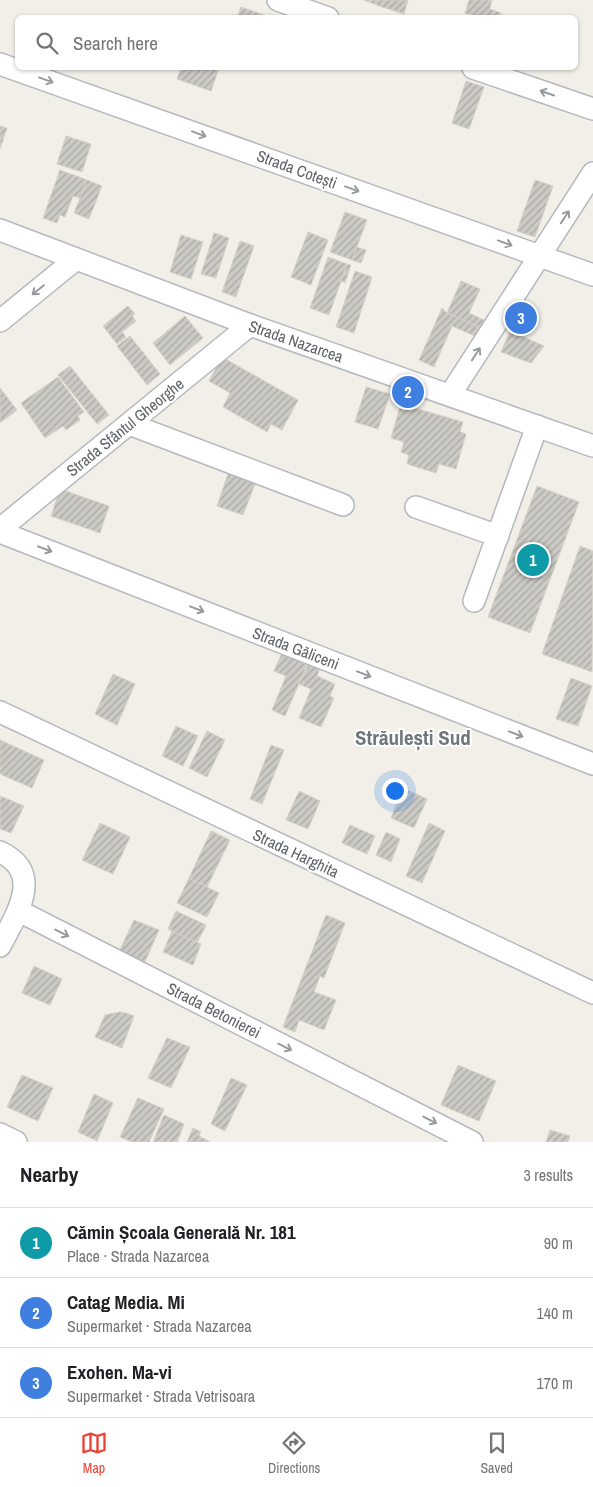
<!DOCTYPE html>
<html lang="en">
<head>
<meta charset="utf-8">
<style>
	body { margin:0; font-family:"Archivo Narrow",sans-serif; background:#f6f6f6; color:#202124 }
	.you { position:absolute; left:394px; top:790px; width:18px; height:18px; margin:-12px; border:4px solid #fff; border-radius:50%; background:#1a73e8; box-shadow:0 0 0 8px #1a73e833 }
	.badge { display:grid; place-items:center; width:32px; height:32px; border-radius:50%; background:#ea4335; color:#fff; font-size:16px; font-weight:700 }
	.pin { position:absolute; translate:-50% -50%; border:2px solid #fff; box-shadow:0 1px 5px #0006 }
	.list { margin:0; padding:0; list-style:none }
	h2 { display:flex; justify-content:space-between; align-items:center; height:65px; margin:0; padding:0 20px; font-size:21px }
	h2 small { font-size:16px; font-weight:400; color:#757577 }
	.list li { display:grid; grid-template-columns:32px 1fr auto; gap:15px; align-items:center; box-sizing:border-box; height:70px; padding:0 20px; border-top:1px solid #e0e0e0 }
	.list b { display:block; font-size:19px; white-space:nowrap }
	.list p { margin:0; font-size:16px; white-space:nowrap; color:#757577 }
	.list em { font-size:16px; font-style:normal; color:#757577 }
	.icon { flex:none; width:28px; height:28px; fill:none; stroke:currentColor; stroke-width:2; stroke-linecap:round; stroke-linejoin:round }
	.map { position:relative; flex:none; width:593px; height:1142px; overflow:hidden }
	.search { position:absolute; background:#fff; box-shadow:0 1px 4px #0004; left:15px; right:15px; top:15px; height:55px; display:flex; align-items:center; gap:12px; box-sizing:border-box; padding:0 18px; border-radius:8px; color:#757577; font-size:19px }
	.sheet { height:275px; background:#fff }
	nav { display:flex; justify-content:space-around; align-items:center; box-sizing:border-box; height:70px; border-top:1px solid #e0e0e0; background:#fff; font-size:14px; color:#757577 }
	nav a { display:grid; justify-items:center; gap:2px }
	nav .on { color:#ea4335 }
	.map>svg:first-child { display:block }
	.building { fill:url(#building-hatch); stroke:#d6d1c6 }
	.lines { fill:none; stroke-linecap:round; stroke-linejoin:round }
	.minor-casing { stroke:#b5b8bc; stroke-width:24 }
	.minor { stroke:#fff; stroke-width:21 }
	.oneway { stroke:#979a9d }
	.labels { text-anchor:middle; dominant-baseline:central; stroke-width:4; stroke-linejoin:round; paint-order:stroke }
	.street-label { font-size:16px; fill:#5f6368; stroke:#fff }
	.district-label { font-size:21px; font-weight:bold; fill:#70757a; stroke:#fff }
</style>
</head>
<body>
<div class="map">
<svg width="593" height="1142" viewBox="0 0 593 1142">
	<defs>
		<pattern id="building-hatch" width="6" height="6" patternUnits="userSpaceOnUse" patternTransform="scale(1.25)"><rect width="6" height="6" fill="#cccac5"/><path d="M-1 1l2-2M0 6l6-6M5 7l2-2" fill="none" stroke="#a9a8a4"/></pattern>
	</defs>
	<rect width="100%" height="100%" fill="#f1efe8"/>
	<g class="building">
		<polygon points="364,0 384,0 382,7"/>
		<polygon points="384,0 408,0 404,14 382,7"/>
		<polygon points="469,0 492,0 490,9 501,13 499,18 472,18 473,15 465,13"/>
		<polygon points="241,7 267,16 267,18 237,18"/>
		<polygon points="181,68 219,68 211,91 177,79"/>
		<polygon points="466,81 484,87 469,129 452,123"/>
		<polygon points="0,126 7,128 0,149"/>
		<polygon points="66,136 91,144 82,172 57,164"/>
		<polygon points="60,170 87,180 80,198 73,196 65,217 60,215 57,223 43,218"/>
		<polygon points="87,180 102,186 89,219 74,213"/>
		<polygon points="535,180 553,186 535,237 517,231"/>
		<polygon points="345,212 367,220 352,260 330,252"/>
		<polygon points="308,232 328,240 311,285 291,277"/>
		<polygon points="214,233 229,238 216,278 201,274"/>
		<polygon points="181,235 203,242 191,279 170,272"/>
		<polygon points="240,241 254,246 236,297 222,292"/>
		<polygon points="357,247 366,250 361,263 352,260"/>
		<polygon points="328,257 347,264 329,315 310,308"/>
		<polygon points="347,264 351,265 345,283 341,281"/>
		<polygon points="355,271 372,277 354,333 336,327"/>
		<polygon points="461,281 480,289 469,313 484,320 481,328 447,313"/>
		<polygon points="128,306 135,314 132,316 136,321 122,332 126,337 117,344 103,326"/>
		<polygon points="442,308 447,313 481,328 477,337 452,326 434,367 419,360"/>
		<polygon points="185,316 203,338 170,365 153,343"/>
		<polygon points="510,331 544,346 531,363 501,352"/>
		<polygon points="130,336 160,374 147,385 117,346"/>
		<polygon points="222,357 298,400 282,430 271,424 267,432 223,407 230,393 209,381"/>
		<polygon points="70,366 109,415 97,424 58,375"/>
		<polygon points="58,377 84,412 78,416 80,420 66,430 63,426 45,438 21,403"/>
		<polygon points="366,387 390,394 378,429 355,422"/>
		<polygon points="0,388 17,410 0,423"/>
		<polygon points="401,404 463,422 460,432 466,434 456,469 439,464 436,473 407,464 409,455 401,452 404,442 391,438"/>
		<polygon points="228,474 255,484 243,515 217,506"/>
		<polygon points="537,486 579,502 530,633 488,617"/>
		<polygon points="60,489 109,506 100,533 51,516"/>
		<polygon points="580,546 593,551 592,672 542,654"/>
		<polygon points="282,653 307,665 285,716 272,710 286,676 274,671"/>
		<polygon points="309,663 320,668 317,676 335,684 330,696 334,698 321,727 299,718 311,689 299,684"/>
		<polygon points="113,674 135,684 117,725 95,714"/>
		<polygon points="571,678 592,686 578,726 556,719"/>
		<polygon points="176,726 198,736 183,766 162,756"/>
		<polygon points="207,731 225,740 207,777 189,768"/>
		<polygon points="0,740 44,760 32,788 0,774"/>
		<polygon points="271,745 284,750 262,804 250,799"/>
		<polygon points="403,788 427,799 414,828 391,818"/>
		<polygon points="299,791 320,801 308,829 286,820"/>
		<polygon points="0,796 24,806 11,833 0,829"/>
		<polygon points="100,823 130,837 113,874 82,860"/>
		<polygon points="429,823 445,831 422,883 406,876"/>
		<polygon points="350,825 375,836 367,854 342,843"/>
		<polygon points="211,831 230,840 207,887 189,878"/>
		<polygon points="386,832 400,839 391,862 376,855"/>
		<polygon points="189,878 219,893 207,917 177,903"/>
		<polygon points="176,911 206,925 197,943 168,929"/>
		<polygon points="326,915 345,923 324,978 320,976 314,992 336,1000 324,1030 299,1020 295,1032 283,1027"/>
		<polygon points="134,920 159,930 144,964 118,954"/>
		<polygon points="172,931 201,944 193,965 163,952"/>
		<polygon points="34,966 62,979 50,1005 22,993"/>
		<polygon points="119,1012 126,1013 134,1016 122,1048 95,1037 105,1015"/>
		<polygon points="167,1038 190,1047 171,1088 148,1078"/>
		<polygon points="458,1065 496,1081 479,1121 441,1105"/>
		<polygon points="22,1075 53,1088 38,1121 7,1107"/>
		<polygon points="231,1078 247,1085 225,1131 211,1124"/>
		<polygon points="94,1094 113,1103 97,1141 78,1132"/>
		<polygon points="138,1098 164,1109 149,1142 132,1142 120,1137"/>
		<polygon points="164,1115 184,1124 177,1142 153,1142"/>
		<polygon points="193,1128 201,1132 199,1136 210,1142 187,1142"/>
		<polygon points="550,1130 570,1136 568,1142 546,1142"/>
	</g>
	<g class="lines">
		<defs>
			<g id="minor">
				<polyline points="278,0 328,18"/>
				<polyline points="0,64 593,275"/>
				<polyline points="473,68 593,109"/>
				<polyline points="0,230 250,325 593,446"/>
				<polyline points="0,321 76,259"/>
				<polyline points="450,395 593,173"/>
				<polyline points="129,424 343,505"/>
				<polyline points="416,507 498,536"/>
				<polyline points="0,529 250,325"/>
				<polyline points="0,532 593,764"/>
				<polyline points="474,601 537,426"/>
				<polyline points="0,712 593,993"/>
				<path d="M0,852C45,873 16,915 0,946"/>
				<polyline points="19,911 472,1142"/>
				<polyline points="0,1134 16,1142"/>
			</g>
		</defs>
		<use href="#minor" class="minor-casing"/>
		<use href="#minor" class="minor"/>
	</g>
	<defs><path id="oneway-shaft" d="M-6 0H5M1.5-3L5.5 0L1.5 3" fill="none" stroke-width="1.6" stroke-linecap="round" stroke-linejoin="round" transform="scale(1.25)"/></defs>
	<g class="oneway">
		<use href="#oneway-shaft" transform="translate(46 80) rotate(20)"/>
		<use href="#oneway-shaft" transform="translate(547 93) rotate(-161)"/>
		<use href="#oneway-shaft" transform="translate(199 134) rotate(20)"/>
		<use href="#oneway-shaft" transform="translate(352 189) rotate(20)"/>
		<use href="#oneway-shaft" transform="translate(565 217) rotate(-57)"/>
		<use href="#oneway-shaft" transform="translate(505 243) rotate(20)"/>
		<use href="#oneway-shaft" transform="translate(38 290) rotate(141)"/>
		<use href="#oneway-shaft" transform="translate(476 354) rotate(-57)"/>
		<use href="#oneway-shaft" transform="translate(45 549) rotate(21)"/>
		<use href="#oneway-shaft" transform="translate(197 609) rotate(21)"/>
		<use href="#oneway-shaft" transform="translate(364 674) rotate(21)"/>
		<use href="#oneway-shaft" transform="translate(516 734) rotate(21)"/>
		<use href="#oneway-shaft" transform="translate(62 933) rotate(27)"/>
		<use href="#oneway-shaft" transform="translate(285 1047) rotate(27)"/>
		<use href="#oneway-shaft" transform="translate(430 1120) rotate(27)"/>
	</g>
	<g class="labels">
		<g class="street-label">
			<text transform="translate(297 169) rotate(20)">Strada Cotești</text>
			<text transform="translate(296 341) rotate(19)">Strada Nazarcea</text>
			<text transform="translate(125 427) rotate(-39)">Strada Sfântul Gheorghe</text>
			<text transform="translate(296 648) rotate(21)">Strada Găliceni</text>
			<text transform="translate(296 853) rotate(25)">Strada Harghita</text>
			<text transform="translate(214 1010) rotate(27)">Strada Betonierei</text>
		</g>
		<g class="district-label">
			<text x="413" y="737">Străulești Sud</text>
		</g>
	</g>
</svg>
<div class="you"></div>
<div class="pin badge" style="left:533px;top:560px;background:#0f9aa8">1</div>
<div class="pin badge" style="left:408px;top:392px;background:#3f7fe0">2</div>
<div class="pin badge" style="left:521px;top:318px;background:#3f7fe0">3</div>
<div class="search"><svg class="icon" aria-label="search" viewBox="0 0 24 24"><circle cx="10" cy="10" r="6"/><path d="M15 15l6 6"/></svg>Search here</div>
</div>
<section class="sheet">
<h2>Nearby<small>3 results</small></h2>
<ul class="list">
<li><span class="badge" style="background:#0f9aa8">1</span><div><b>Cămin Școala Generală Nr. 181</b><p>Place · Strada Nazarcea</p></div><em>90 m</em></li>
<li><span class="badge" style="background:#3f7fe0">2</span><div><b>Catag Media. Mi</b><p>Supermarket · Strada Nazarcea</p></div><em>140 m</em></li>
<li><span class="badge" style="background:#3f7fe0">3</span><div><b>Exohen. Ma-vi</b><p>Supermarket · Strada Vetrisoara</p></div><em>170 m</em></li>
</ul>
</section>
<nav>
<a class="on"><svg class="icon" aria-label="map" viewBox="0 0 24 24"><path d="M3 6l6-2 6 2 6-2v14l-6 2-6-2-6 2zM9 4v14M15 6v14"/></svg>Map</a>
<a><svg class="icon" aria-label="directions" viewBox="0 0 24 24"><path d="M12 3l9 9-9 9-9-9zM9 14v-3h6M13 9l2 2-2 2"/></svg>Directions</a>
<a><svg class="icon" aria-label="saved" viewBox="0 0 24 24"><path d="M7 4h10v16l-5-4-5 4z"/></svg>Saved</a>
</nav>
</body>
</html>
